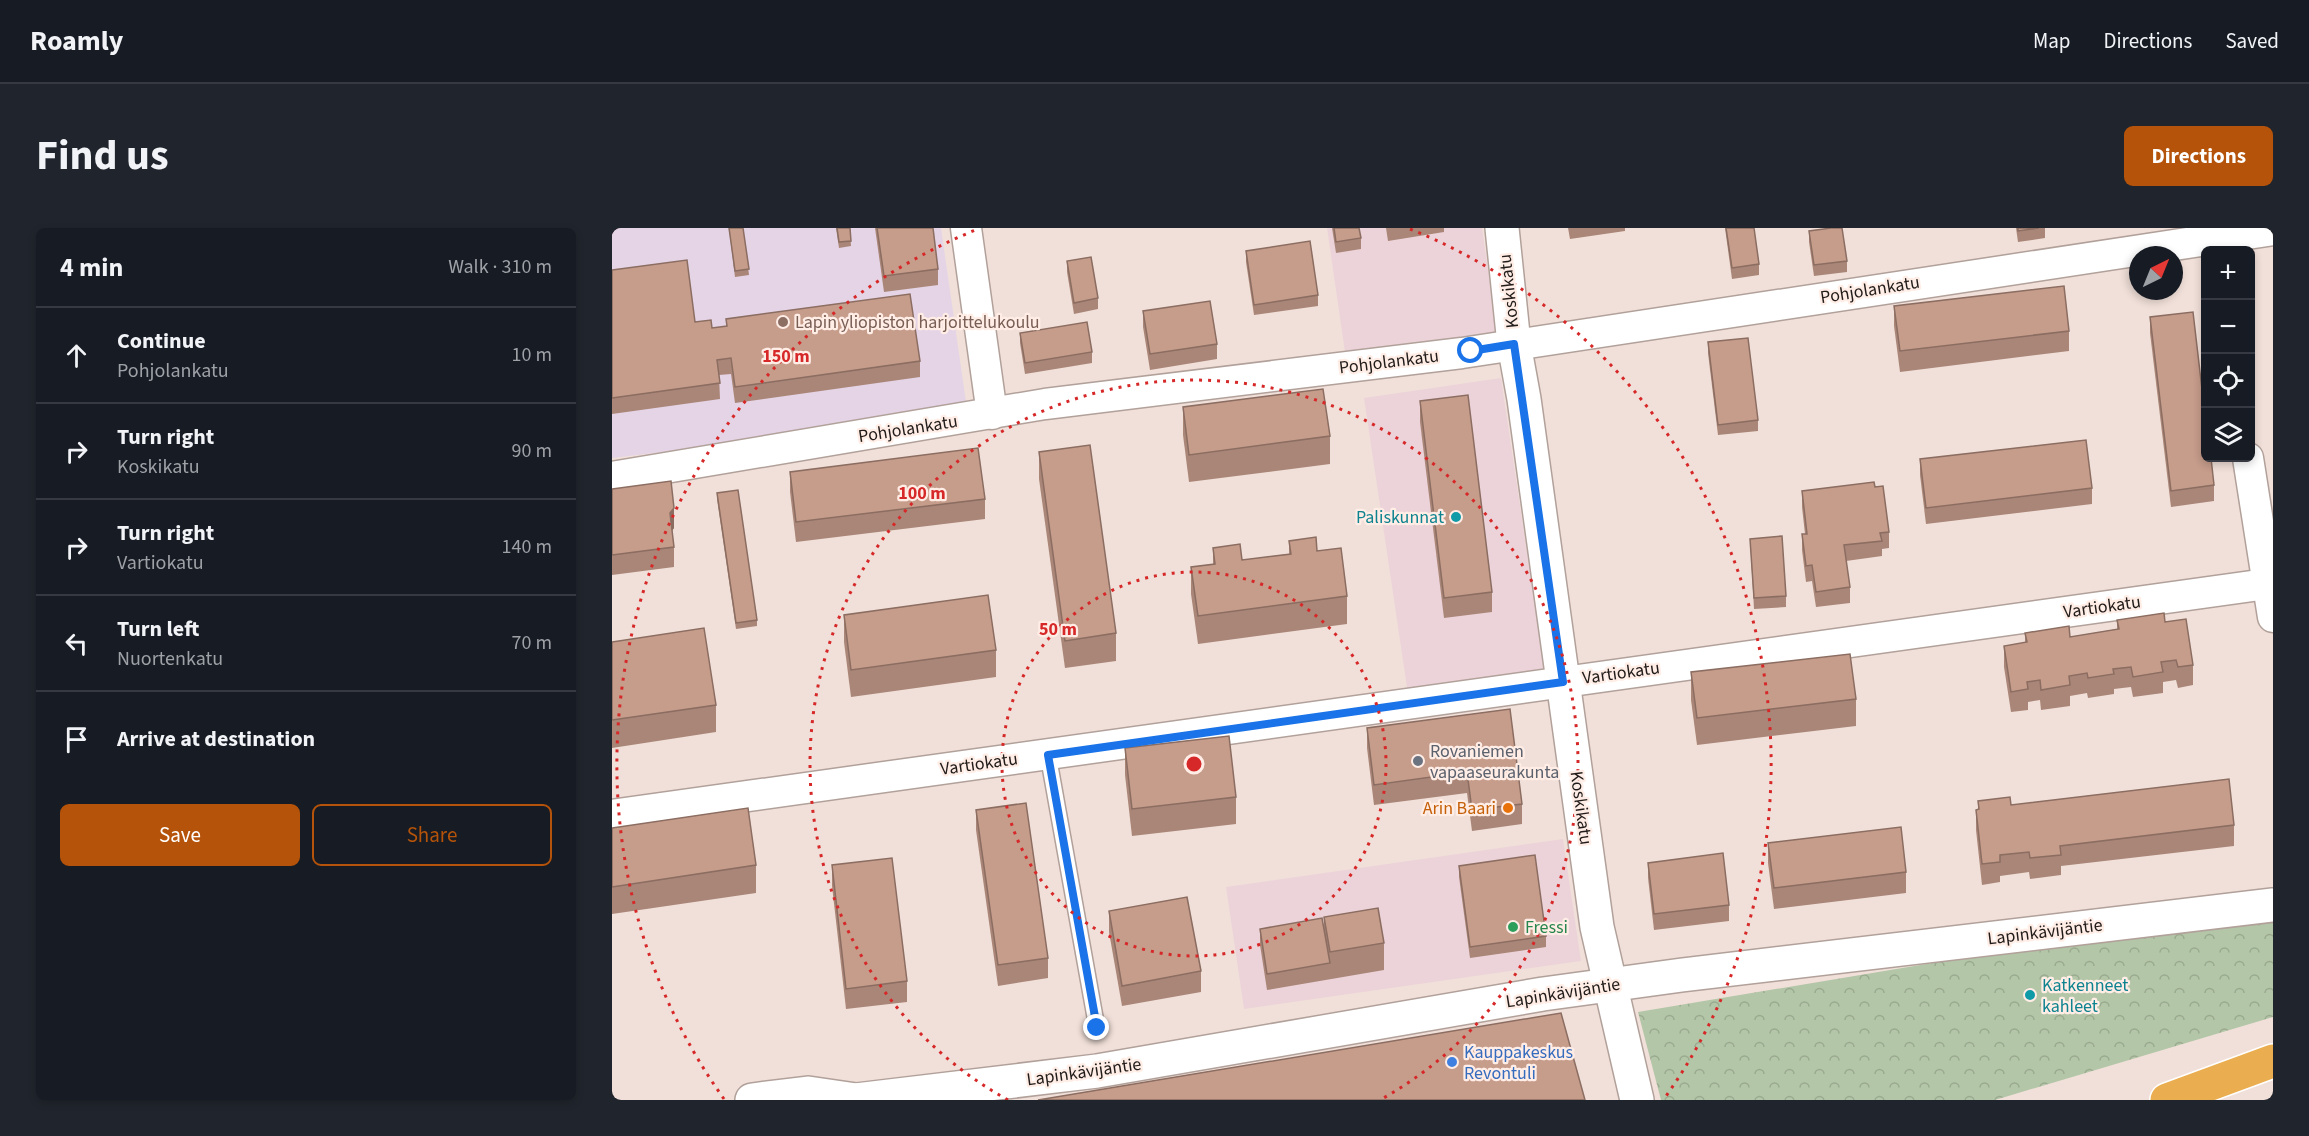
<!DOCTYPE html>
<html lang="en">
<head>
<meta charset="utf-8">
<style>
	body { margin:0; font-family:"Source Sans 3",sans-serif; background:#20242c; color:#f1f3f6 }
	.controls { position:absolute; right:18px; top:18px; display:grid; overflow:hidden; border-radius:9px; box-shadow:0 3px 9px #0003 }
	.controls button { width:54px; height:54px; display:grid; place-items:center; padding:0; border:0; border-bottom:2px solid #363941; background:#171b24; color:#f1f3f6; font:30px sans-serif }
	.compass { position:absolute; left:1517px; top:18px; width:54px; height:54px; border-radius:50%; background:#171b24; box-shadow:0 3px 9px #0003; rotate:43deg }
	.stop { position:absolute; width:18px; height:18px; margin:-14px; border:4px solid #1a73e8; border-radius:50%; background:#fff }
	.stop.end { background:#1a73e8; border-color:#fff; box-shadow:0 2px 6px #0008 }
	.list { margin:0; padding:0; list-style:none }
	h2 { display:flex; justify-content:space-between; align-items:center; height:78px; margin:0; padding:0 24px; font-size:26px }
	h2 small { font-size:20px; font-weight:400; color:#9ea1a6 }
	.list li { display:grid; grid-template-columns:39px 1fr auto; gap:18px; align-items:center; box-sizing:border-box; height:96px; padding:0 24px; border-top:2px solid #363941 }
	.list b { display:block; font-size:22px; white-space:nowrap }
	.list p { margin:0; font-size:20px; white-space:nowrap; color:#9ea1a6 }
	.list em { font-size:20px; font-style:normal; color:#9ea1a6 }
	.actions { display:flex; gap:12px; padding:18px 24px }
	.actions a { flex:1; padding:14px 0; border:2px solid #b45309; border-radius:9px; text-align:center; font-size:21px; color:#b45309 }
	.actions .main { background:#b45309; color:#fff }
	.icon { flex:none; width:33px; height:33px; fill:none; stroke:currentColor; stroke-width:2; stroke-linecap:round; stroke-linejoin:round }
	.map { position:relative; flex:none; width:1661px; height:872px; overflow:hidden; border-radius:9px }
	header { display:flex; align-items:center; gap:36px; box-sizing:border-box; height:84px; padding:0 30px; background:#171b24; border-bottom:2px solid #363941 }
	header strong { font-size:28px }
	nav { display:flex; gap:33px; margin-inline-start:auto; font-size:21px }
	.intro { display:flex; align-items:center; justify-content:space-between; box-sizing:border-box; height:144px; padding:0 36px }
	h1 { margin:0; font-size:42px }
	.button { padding:15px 27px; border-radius:9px; background:#b45309; color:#fff; font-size:21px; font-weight:700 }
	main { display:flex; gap:36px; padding:0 36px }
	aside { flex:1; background:#171b24; border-radius:9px; box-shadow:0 3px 9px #0003 }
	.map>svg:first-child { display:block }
	.commercial { fill:#ecd3d9 }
	.education { fill:#e4d4e6 }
	.park { fill:url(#park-crowns) }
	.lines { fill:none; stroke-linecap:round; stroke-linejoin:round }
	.service-casing { stroke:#b1a19a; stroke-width:18 }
	.minor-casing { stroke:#b1a19a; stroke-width:33 }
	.secondary-casing { stroke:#b1a19a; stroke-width:36 }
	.trunk-casing { stroke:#fff; stroke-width:36 }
	.service { stroke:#fff; stroke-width:15 }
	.minor { stroke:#fff; stroke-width:30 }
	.secondary { stroke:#fff; stroke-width:33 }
	.trunk { stroke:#eaae50; stroke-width:33 }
	.wall { fill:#aa8678 }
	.shaded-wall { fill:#8b6d61 }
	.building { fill:#c69c8b; stroke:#8b6d61; stroke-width:1.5 }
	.route { stroke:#1a73e8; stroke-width:8 }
	.ring { fill:none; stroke:#d62828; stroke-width:3; stroke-dasharray:3 6 }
	.education-dot { fill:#8d6e63; stroke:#ffede6; stroke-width:2 }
	.culture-dot { fill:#0f9aa8; stroke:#ffede6; stroke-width:2 }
	.worship-dot { fill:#6b7280; stroke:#ffede6; stroke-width:2 }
	.food-dot { fill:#e8710a; stroke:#ffede6; stroke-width:2 }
	.leisure-dot { fill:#2e9e5b; stroke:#ffede6; stroke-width:2 }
	.shop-dot { fill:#3f7fe0; stroke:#ffede6; stroke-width:2 }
	.labels { text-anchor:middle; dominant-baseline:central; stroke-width:4.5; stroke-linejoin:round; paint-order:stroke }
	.street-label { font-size:18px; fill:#211b19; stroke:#ffede6 }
	.education-label { font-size:18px; fill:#785e54; stroke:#ffede6; text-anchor:start }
	.culture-label { font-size:18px; fill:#0d838f; stroke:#ffede6; text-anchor:end }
	.worship-label { font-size:18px; fill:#5b616d; stroke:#ffede6; text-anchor:start }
	.food-label { font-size:18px; fill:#c56008; stroke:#ffede6; text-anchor:end }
	.leisure-label { font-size:18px; fill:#27864d; stroke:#ffede6; text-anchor:start }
	.shop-label { font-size:18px; fill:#366cbe; stroke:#ffede6; text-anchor:start }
	.centre { fill:#d62828; stroke:#ffede6; stroke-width:3 }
	.ring-label { font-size:18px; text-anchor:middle; font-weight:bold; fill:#d62828; stroke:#ffede6; stroke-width:4.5; stroke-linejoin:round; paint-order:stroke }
</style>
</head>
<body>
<header>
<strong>Roamly</strong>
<nav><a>Map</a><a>Directions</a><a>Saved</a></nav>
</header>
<div class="intro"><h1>Find us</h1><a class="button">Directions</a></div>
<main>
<aside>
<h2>4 min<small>Walk · 310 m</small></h2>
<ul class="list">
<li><svg class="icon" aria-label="ahead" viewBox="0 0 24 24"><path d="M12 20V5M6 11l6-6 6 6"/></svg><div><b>Continue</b><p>Pohjolankatu</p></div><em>10 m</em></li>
<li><svg class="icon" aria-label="right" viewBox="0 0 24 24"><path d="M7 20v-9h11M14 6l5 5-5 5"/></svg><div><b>Turn right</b><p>Koskikatu</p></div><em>90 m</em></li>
<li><svg class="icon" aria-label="right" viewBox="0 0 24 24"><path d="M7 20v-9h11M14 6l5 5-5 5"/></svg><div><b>Turn right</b><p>Vartiokatu</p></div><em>140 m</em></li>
<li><svg class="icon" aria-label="left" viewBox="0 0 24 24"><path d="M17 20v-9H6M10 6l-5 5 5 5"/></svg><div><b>Turn left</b><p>Nuortenkatu</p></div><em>70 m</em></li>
<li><svg class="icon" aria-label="arrive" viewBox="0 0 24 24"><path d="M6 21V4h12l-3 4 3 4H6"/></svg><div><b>Arrive at destination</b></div></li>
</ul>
<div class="actions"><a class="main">Save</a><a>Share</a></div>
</aside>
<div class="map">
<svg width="1661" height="872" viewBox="0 0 1661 872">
	<defs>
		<pattern id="park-crowns" width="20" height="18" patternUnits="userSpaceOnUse" patternTransform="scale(1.5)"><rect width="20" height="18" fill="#b3c6a7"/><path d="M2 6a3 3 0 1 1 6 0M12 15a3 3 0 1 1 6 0" fill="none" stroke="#9aaa8f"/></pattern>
	</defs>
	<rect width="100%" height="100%" fill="#f1e0d9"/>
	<g class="commercial">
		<polygon points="715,0 870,0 887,116 735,138"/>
		<polygon points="889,150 934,452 797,473 752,170"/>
		<polygon points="951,611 969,733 632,781 614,659"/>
	</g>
	<polygon class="education" points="0,0 329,0 356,188 0,230"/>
	<polygon class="park" points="1661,678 1661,789 1383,872 1049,872 1026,784"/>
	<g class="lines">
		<defs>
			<polyline id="service" points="436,527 485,800"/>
			<g id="minor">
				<polyline points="354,0 380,186"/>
				<polyline points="1636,230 1661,389"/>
				<polyline points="0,249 433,176 850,125 1661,2"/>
				<polyline points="0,587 1661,355"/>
			</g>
			<g id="secondary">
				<polyline points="890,0 902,116 912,171 985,699 1025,872"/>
				<polyline points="140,872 196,865 244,872"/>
				<polyline points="244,872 485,843 931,766 1070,747 1661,677"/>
			</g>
			<polyline id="trunk" points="1555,872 1661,833"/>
		</defs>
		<use href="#service" class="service-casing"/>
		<use href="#minor" class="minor-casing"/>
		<use href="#secondary" class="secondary-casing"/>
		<use href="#trunk" class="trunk-casing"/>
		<use href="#service" class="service"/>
		<use href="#minor" class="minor"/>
		<use href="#secondary" class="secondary"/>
		<use href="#trunk" class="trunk"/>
	</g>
	<g class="wall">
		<polygon points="117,0 131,0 137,47 123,49"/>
		<polygon points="224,0 238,0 239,18 227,20"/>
		<polygon points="263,0 321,0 326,41 326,57 272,64"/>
		<polygon points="720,0 747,0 749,10 749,21 724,25"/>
		<polygon points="774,0 832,0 832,4 776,13"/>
		<polygon points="956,0 1013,0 1013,3 958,11"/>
		<polygon points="1113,0 1142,0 1147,36 1147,47 1120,51"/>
		<polygon points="1404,0 1433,0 1433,10 1406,14"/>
		<polygon points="1197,3 1235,33 1235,44 1202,48 1197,14"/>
		<polygon points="634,23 706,67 706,78 642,87 634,34"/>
		<polygon points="455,33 486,70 486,81 462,86 455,44"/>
		<polygon points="0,42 83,94 100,100 114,99 114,91 308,133 308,149 123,175 119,146 107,147 108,171 0,186"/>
		<polygon points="1282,78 1457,103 1457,123 1288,144 1282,98"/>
		<polygon points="531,83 605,116 605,131 538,142 531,99"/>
		<polygon points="1538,89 1602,257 1602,273 1559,279 1538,105"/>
		<polygon points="408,105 480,124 480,135 413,146 408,115"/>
		<polygon points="1096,114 1146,192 1146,203 1106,207 1096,125"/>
		<polygon points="808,173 880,364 880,384 832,390 808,194"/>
		<polygon points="571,179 718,208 718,236 577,254 571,207"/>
		<polygon points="427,224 504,405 504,433 453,440 427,251"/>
		<polygon points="1308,231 1480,260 1480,276 1314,296 1308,247"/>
		<polygon points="178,244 373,271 373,291 184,314 178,264"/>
		<polygon points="1263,259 1277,304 1277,320 1270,321 1270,328 1234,333 1238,359 1238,375 1204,379 1200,353 1194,354 1190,322 1190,306 1193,306 1190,279 1190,263"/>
		<polygon points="0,261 62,300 60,303 62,319 62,339 0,347"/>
		<polygon points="105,265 145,392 145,398 124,401 105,271"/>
		<polygon points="1138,311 1174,368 1174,379 1142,381"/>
		<polygon points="677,313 705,323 735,368 735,396 586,416 579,366 579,339 601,336 601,320 630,332 677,326"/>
		<polygon points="232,387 384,422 384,449 239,469 232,414"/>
		<polygon points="1505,392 1553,394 1581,437 1581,457 1566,460 1564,452 1551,454 1551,465 1521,469 1519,459 1502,461 1502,466 1476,470 1475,465 1458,468 1458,478 1429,482 1428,472 1416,474 1416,482 1399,484 1392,439 1392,418 1413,415 1413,405 1458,409 1505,401"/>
		<polygon points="0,414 104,477 104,504 0,520"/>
		<polygon points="1079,444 1244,471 1244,498 1085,517 1079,472"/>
		<polygon points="898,481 910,576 910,596 860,603 855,565 762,577 755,520 755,500"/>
		<polygon points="513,520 624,569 624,596 520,608 513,547"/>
		<polygon points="1366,573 1399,577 1622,597 1622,618 1449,638 1449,647 1418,651 1417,644 1388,648 1388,654 1370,657 1364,602 1364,582 1366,581"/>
		<polygon points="364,582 436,730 436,750 386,758 364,602"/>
		<polygon points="0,600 144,637 144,665 0,686"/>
		<polygon points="1156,615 1294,644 1294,665 1162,681 1156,635"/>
		<polygon points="1036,635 1117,677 1117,693 1042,702 1036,650"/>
		<polygon points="220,637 295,753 295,774 234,781 220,658"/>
		<polygon points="847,638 934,708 934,719 858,730 847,649"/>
		<polygon points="497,683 589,743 589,764 510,778 497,704"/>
		<polygon points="712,689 772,715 772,742 655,762 648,717 648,701 712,701"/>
	</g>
	<polygon class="shaded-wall" points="62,280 62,300 58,305 58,285"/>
	<g class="building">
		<polygon points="117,0 131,0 137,41 123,43"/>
		<polygon points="225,0 238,0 239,13 227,14"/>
		<polygon points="265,0 321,0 326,41 272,48"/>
		<polygon points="722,0 747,0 749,10 724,14"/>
		<polygon points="1114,0 1142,0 1147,36 1120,40"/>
		<polygon points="1219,0 1230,0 1235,33 1202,37 1197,3"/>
		<polygon points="1406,0 1427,0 1406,3"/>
		<polygon points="698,13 706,67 642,77 634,23"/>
		<polygon points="479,29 486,70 462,75 455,33"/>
		<polygon points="75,32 83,94 99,92 100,100 115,98 114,91 298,66 308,133 123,159 119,130 105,132 108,155 0,170 0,42"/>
		<polygon points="1452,58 1457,103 1288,123 1282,78"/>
		<polygon points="598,73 605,116 538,126 531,83"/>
		<polygon points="1581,84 1593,187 1593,230 1599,230 1602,257 1559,263 1538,89"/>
		<polygon points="475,94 480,124 413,135 408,105"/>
		<polygon points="1136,110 1146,192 1106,197 1096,114"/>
		<polygon points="711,161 718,208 577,227 571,179"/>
		<polygon points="856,167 880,364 832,370 808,173"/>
		<polygon points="1474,212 1480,260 1314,280 1308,231"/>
		<polygon points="478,217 504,405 453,413 427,224"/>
		<polygon points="366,220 373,271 184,294 178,244"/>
		<polygon points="59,253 62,280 58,285 62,319 0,327 0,261"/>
		<polygon points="1262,254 1263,259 1271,258 1277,304 1268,305 1270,313 1232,317 1238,359 1204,364 1200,337 1194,338 1190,306 1195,306 1190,263"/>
		<polygon points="126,262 145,392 124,395 105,265"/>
		<polygon points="1170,308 1174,368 1142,370 1138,311"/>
		<polygon points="704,309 705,323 729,320 735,368 586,388 579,339 603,336 601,320 628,316 630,332 679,326 677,313"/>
		<polygon points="376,367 384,422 239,442 232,387"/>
		<polygon points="1552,385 1553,394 1574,391 1581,437 1566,439 1564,432 1549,434 1551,444 1521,449 1519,439 1501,441 1502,446 1476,450 1475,445 1457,448 1458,457 1429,462 1428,452 1415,454 1416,461 1399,464 1392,418 1415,414 1413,405 1457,398 1458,409 1507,401 1505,392"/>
		<polygon points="92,400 104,477 0,492 0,414"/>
		<polygon points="1238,426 1244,471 1085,490 1079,444"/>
		<polygon points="898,481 910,576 860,582 855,544 762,557 755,500"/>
		<polygon points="617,508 624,569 520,581 513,520"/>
		<polygon points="1617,551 1622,597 1448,618 1449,627 1418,630 1417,624 1388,627 1388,634 1370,636 1364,582 1367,581 1366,573 1398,569 1399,577"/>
		<polygon points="414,575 436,730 386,737 364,582"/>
		<polygon points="136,580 144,637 0,659 0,600"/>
		<polygon points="1289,599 1294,644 1162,660 1156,615"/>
		<polygon points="1111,625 1117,677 1042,686 1036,635"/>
		<polygon points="923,627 934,708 858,719 847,638"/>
		<polygon points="280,630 295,753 234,761 220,637"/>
		<polygon points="575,669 589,743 510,758 497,683"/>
		<polygon points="766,680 772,715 718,724 712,689"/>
		<polygon points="710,690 718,735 655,746 648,701"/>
		<polygon points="949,785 973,872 426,872"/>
	</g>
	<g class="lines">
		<polyline class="route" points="485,800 436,527 951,454 902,116 859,123"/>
	</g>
	<g class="ring">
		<circle cx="582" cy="536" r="192"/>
		<path d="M396 872A384 384 0 1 1 768 872"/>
		<path d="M112 871A577 577 0 0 1 366 1M798 1A577 577 0 0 1 1052 871"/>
	</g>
	<circle class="education-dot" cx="171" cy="94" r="6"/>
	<g class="culture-dot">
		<circle cx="844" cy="289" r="6"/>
		<circle cx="1418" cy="767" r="6"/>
	</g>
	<circle class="worship-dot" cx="806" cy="533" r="6"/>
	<circle class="food-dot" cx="896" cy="580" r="6"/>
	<circle class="leisure-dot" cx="901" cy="699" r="6"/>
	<circle class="shop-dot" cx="840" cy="834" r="6"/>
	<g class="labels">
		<g class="street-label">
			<text transform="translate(1258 62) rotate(-9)">Pohjolankatu</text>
			<text transform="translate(897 63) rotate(-96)">Koskikatu</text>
			<text transform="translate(777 134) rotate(-7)">Pohjolankatu</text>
			<text transform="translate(296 201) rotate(-9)">Pohjolankatu</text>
			<text transform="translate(1490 379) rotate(-8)">Vartiokatu</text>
			<text transform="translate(1009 445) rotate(-8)">Vartiokatu</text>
			<text transform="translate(367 536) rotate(-8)">Vartiokatu</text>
			<text transform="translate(969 580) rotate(82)">Koskikatu</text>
			<text transform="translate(1433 704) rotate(-7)">Lapinkävijäntie</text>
			<text transform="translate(951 765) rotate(-9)">Lapinkävijäntie</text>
			<text transform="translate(472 844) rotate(-8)">Lapinkävijäntie</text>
		</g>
		<g class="education-label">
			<text x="183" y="94">Lapin yliopiston harjoittelukoulu</text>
		</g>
		<g class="culture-label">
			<text x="832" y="289">Paliskunnat</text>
			<text x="1430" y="757" text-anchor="start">Katkenneet<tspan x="1430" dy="21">kahleet</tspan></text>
		</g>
		<g class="worship-label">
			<text x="818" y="523">Rovaniemen<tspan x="818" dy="21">vapaaseurakunta</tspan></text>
		</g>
		<g class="food-label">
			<text x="884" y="580">Arin Baari</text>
		</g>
		<g class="leisure-label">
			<text x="913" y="699">Fressi</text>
		</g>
		<g class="shop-label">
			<text x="852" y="824">Kauppakeskus<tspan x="852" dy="21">Revontuli</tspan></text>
		</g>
	</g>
	<circle cx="582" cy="536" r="9" class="centre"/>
	<g class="ring-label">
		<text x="174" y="134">150 m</text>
		<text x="310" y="271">100 m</text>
		<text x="446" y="407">50 m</text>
	</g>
</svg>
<div class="controls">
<button>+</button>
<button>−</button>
<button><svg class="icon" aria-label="locate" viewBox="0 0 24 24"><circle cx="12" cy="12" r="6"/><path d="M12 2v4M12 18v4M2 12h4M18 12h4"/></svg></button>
<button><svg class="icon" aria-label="layers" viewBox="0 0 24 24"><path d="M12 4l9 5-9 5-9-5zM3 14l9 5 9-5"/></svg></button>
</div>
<svg class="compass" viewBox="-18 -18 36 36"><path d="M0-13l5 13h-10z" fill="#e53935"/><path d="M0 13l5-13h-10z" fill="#9ea1a6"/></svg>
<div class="stop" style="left:859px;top:123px"></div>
<div class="stop end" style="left:485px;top:800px"></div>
</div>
</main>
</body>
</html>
